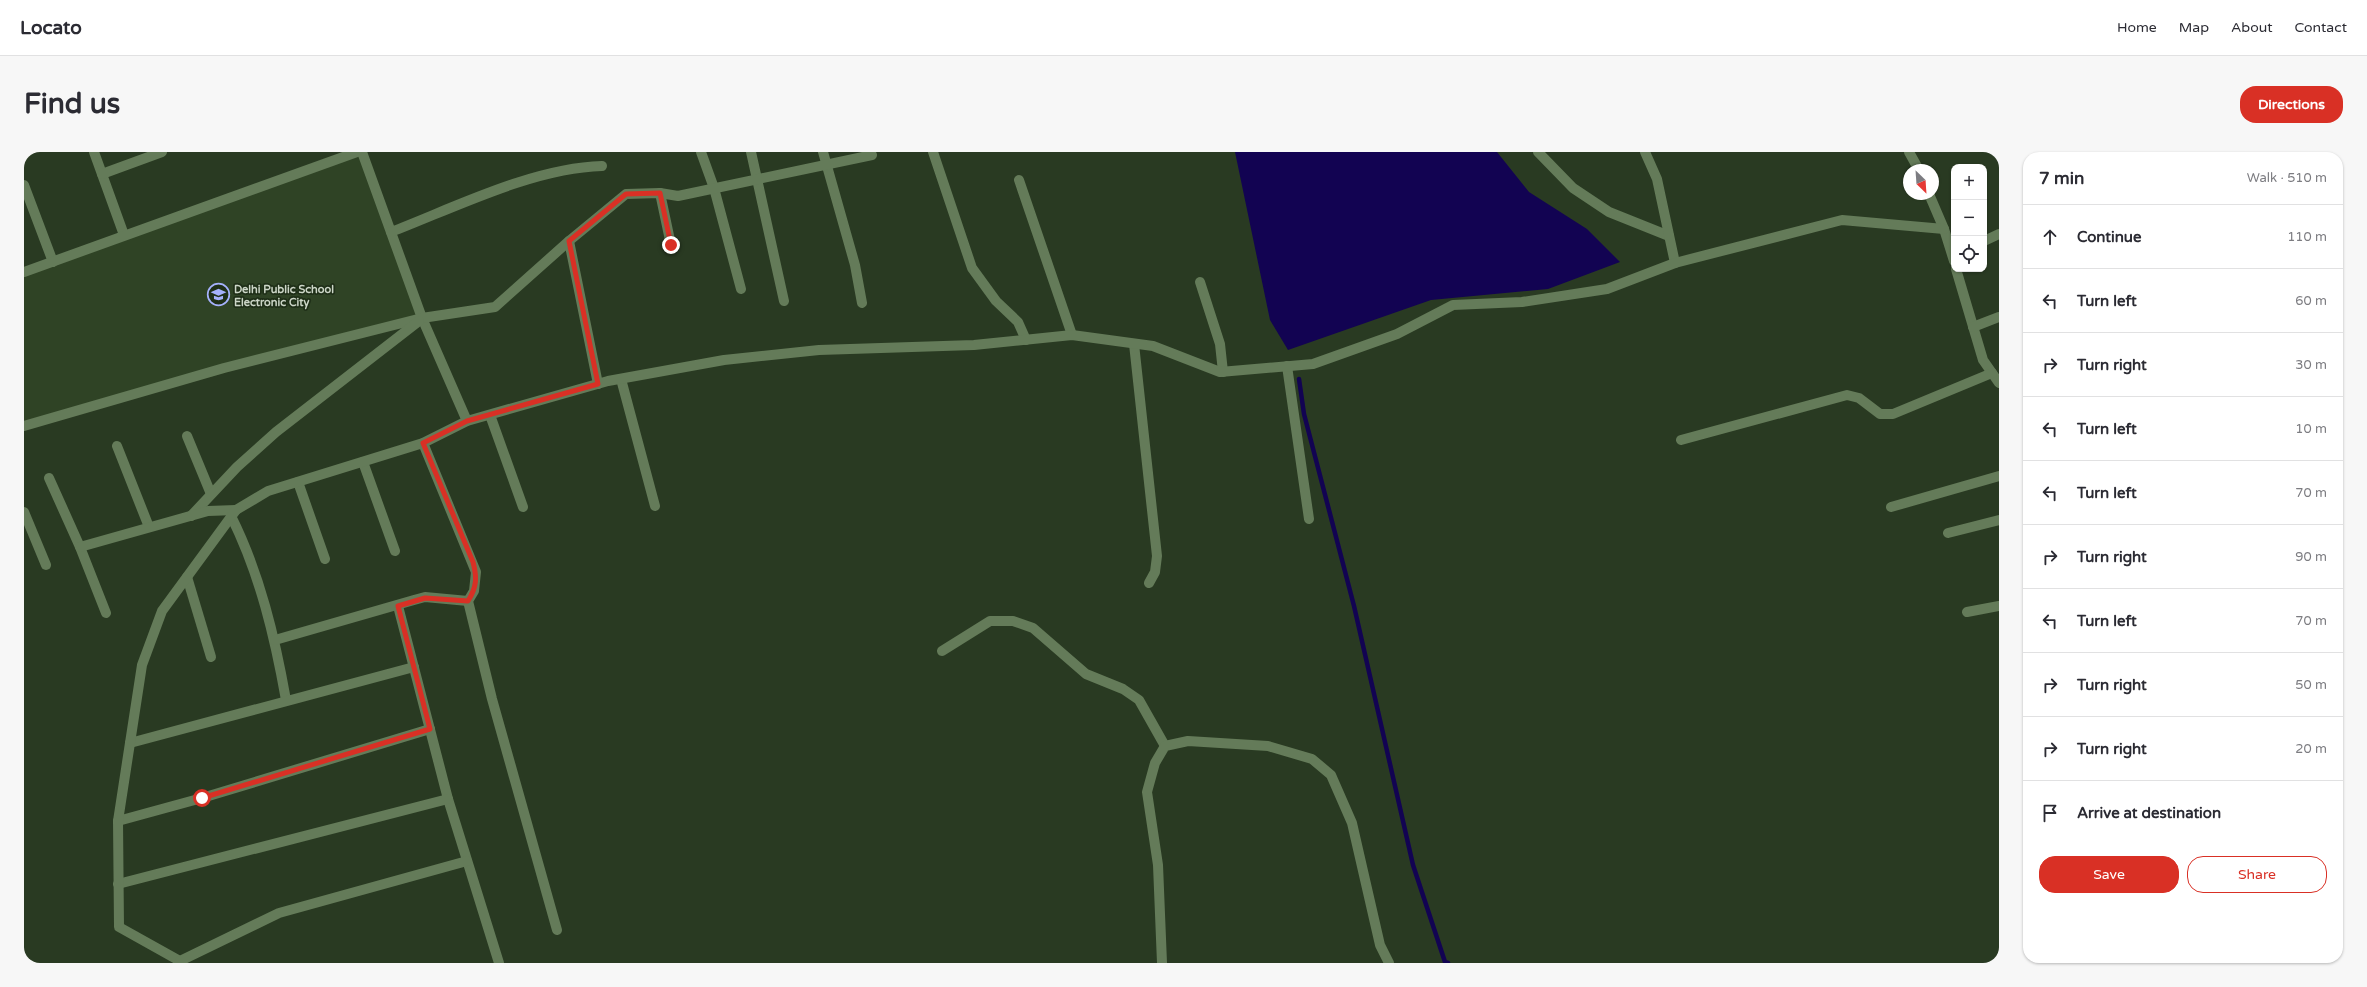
<!DOCTYPE html>
<html lang="en">
<head>
<meta charset="utf-8">
<style>
	body { margin:0; font-family:"Varela Round",sans-serif; background:#f7f7f7; color:#2b2b33 }
	.controls { position:absolute; right:12px; top:12px; display:grid; overflow:hidden; border-radius:8px; box-shadow:0 1px 3px #0004 }
	.controls button { width:36px; height:36px; display:grid; place-items:center; padding:0; border:0; border-bottom:1px solid #e1e1e2; background:#fff; color:#2b2b33; font:20px sans-serif }
	.compass { position:absolute; left:1879px; top:12px; width:36px; height:36px; border-radius:50%; background:#fff; box-shadow:0 1px 3px #0004; rotate:155deg }
	.stop { position:absolute; width:12px; height:12px; margin:-9px; border:3px solid #d93025; border-radius:50%; background:#fff }
	.stop.end { background:#d93025; border-color:#fff; box-shadow:0 1px 4px #0008 }
	.list { margin:0; padding:0; list-style:none }
	h2 { display:flex; justify-content:space-between; align-items:center; height:52px; margin:0; padding:0 16px; font-size:17px }
	h2 small { font-size:13px; font-weight:400; color:#7c7c81 }
	.list li { display:grid; grid-template-columns:26px 1fr auto; gap:12px; align-items:center; box-sizing:border-box; height:64px; padding:0 16px; border-top:1px solid #e1e1e2 }
	.list b { display:block; font-size:15px; white-space:nowrap }
	.list em { font-size:13px; font-style:normal; color:#7c7c81 }
	.actions { display:flex; gap:8px; padding:12px 16px }
	.actions a { flex:1; padding:9px 0; border:1px solid #d93025; border-radius:16px; text-align:center; font-size:14px; color:#d93025 }
	.actions .main { background:#d93025; color:#fff }
	.icon { flex:none; width:22px; height:22px; fill:none; stroke:currentColor; stroke-width:2; stroke-linecap:round; stroke-linejoin:round }
	.map { position:relative; flex:none; width:1975px; height:811px; overflow:hidden; border-radius:16px }
	header { display:flex; align-items:center; gap:24px; box-sizing:border-box; height:56px; padding:0 20px; background:#fff; border-bottom:1px solid #e1e1e2 }
	header strong { font-size:19px }
	nav { display:flex; gap:22px; margin-inline-start:auto; font-size:14px }
	.intro { display:flex; align-items:center; justify-content:space-between; box-sizing:border-box; height:96px; padding:0 24px }
	h1 { margin:0; font-size:28px }
	.button { padding:10px 18px; border-radius:16px; background:#d93025; color:#fff; font-size:14px; font-weight:700 }
	main { display:flex; gap:24px; padding:0 24px }
	aside { flex:1; background:#fff; border-radius:16px; box-shadow:0 1px 3px #0004 }
	.map>svg:first-child { display:block }
	.built { fill:#2f4325 }
	.water { fill:#120352 }
	.lines { fill:none; stroke-linecap:round; stroke-linejoin:round }
	.stream { stroke:#120352; stroke-width:4.5 }
	.minor { stroke:#647b59; stroke-width:10 }
	.route { stroke:#d93025; stroke-width:5 }
	.labels { text-anchor:middle; dominant-baseline:central; stroke-width:3.5; stroke-linejoin:round; paint-order:stroke }
	.poi-label { font-size:11px; font-weight:bold; fill:#ccd6c7; stroke:#1f2f18; text-anchor:start }
</style>
</head>
<body>
<header>
<strong>Locato</strong>
<nav><a>Home</a><a>Map</a><a>About</a><a>Contact</a></nav>
</header>
<div class="intro"><h1>Find us</h1><a class="button">Directions</a></div>
<main>
<div class="map">
<svg width="1975" height="811" viewBox="0 0 1975 811">
	<rect width="100%" height="100%" fill="#293a22"/>
	<polygon class="built" points="333,0 398,166 0,277 0,120"/>
	<polygon class="water" points="1211,0 1473,0 1505,40 1563,77 1596,110 1524,137 1407,148 1264,198 1246,168"/>
	<g class="lines">
		<polyline class="stream" points="1275,227 1280,262 1330,454 1389,713 1421,810 1424,811"/>
		<g class="minor">
			<polyline points="70,0 100,83"/>
			<polyline points="338,0 398,166 443,269"/>
			<polyline points="677,0 690,36 717,137"/>
			<polyline points="727,0 760,149"/>
			<polyline points="799,0 831,113 838,151"/>
			<polyline points="909,0 948,116 972,149 994,170 1002,188"/>
			<polyline points="1514,0 1549,36 1585,60 1645,84"/>
			<polyline points="1621,0 1633,27 1651,111"/>
			<polyline points="1885,0 1895,18"/>
			<polyline points="78,22 138,0"/>
			<polyline points="995,28 1048,183"/>
			<polyline points="0,33 29,110"/>
			<polyline points="636,41 647,93"/>
			<polyline points="1905,42 1920,77 1930,109"/>
			<path d="M367,80C432,55 509,16 578,14"/>
			<polyline points="1960,89 1975,82"/>
			<polyline points="1932,117 1959,208 1975,231"/>
			<polyline points="0,120 333,0"/>
			<polyline points="1176,130 1196,192 1199,220"/>
			<polyline points="1949,175 1975,165"/>
			<polyline points="1110,192 1133,404 1131,420 1125,431"/>
			<polyline points="1263,214 1285,367"/>
			<polyline points="597,227 631,354"/>
			<polyline points="574,232 545,89 602,42 636,41 654,44 848,3"/>
			<polyline points="466,263 499,355"/>
			<polyline points="0,274 200,216 398,166 471,155 545,89"/>
			<polyline points="163,284 187,342"/>
			<polyline points="1657,288 1823,243 1835,246 1856,262 1869,262 1968,221"/>
			<polyline points="399,291 452,420 450,439 444,449 468,547 533,778"/>
			<polyline points="93,294 125,375"/>
			<polyline points="339,310 371,399"/>
			<polyline points="25,326 56,395 82,461"/>
			<polyline points="274,330 301,407"/>
			<polyline points="1867,355 1975,324"/>
			<polyline points="0,360 22,413"/>
			<polyline points="167,364 213,315 252,280 395,169"/>
			<path d="M207,364C236,422 251,486 262,548"/>
			<polyline points="1924,381 1975,368"/>
			<polyline points="56,395 184,359 212,358"/>
			<polyline points="163,425 187,505"/>
			<polyline points="374,454 424,647 475,811"/>
			<polyline points="1943,460 1975,454"/>
			<polyline points="251,488 390,448 401,445 444,449"/>
			<polyline points="918,499 966,469 989,469 1009,476 1062,522 1099,537 1115,548 1141,594"/>
			<polyline points="106,591 390,515"/>
			<polyline points="94,669 178,646 406,577"/>
			<polyline points="94,732 424,647"/>
			<polyline points="156,809 95,775 94,669 118,513 138,459 212,358 244,339 399,291 443,269 584,229 700,208 795,198 950,193 1048,183 1129,194 1196,220 1289,212 1373,182 1429,153 1498,150 1583,137 1651,111 1818,68 1920,77"/>
			<polyline points="155,811 156,809 255,761 443,709"/>
			<polyline points="1138,811 1134,713 1123,640 1131,611 1141,594 1164,589 1244,594 1288,607 1307,623 1328,671 1356,793 1365,811"/>
		</g>
	</g>
	<g class="lines">
		<path class="route" d="M178,646L406,577L374,454L401,446L444,449C453,435 453,425 449,410L399,291L443,269L574,232L545,89L602,42L636,41L647,93"/>
	</g>
	<defs>
		<symbol id="school-ring" viewBox="-11 -11 22 22"><circle r="9.5" fill="#1f2f18" stroke="#a5b1fc" stroke-width="1.5"/><path d="M0-5L7-2L0 1L-7-2ZM-4 1L0 2.5L4 1V4Q0 6-4 4Z" fill="#a5b1fc"/></symbol>
	</defs>
	<g fill-rule="evenodd">
		<use href="#school-ring" x="182" y="130" width="25" height="25"/>
	</g>
	<g class="labels">
		<g class="poi-label">
			<text x="210" y="137">Delhi Public School<tspan x="210" dy="13">Electronic City</tspan></text>
		</g>
	</g>
</svg>
<div class="controls">
<button>+</button>
<button>−</button>
<button><svg class="icon" aria-label="locate" viewBox="0 0 24 24"><circle cx="12" cy="12" r="6"/><path d="M12 2v4M12 18v4M2 12h4M18 12h4"/></svg></button>
</div>
<svg class="compass" viewBox="-18 -18 36 36"><path d="M0-13l5 13h-10z" fill="#e53935"/><path d="M0 13l5-13h-10z" fill="#7c7c81"/></svg>
<div class="stop" style="left:178px;top:646px"></div>
<div class="stop end" style="left:647px;top:93px"></div>
</div>
<aside>
<h2>7 min<small>Walk · 510 m</small></h2>
<ul class="list">
<li><svg class="icon" aria-label="ahead" viewBox="0 0 24 24"><path d="M12 20V5M6 11l6-6 6 6"/></svg><div><b>Continue</b></div><em>110 m</em></li>
<li><svg class="icon" aria-label="left" viewBox="0 0 24 24"><path d="M17 20v-9H6M10 6l-5 5 5 5"/></svg><div><b>Turn left</b></div><em>60 m</em></li>
<li><svg class="icon" aria-label="right" viewBox="0 0 24 24"><path d="M7 20v-9h11M14 6l5 5-5 5"/></svg><div><b>Turn right</b></div><em>30 m</em></li>
<li><svg class="icon" aria-label="left" viewBox="0 0 24 24"><path d="M17 20v-9H6M10 6l-5 5 5 5"/></svg><div><b>Turn left</b></div><em>10 m</em></li>
<li><svg class="icon" aria-label="left" viewBox="0 0 24 24"><path d="M17 20v-9H6M10 6l-5 5 5 5"/></svg><div><b>Turn left</b></div><em>70 m</em></li>
<li><svg class="icon" aria-label="right" viewBox="0 0 24 24"><path d="M7 20v-9h11M14 6l5 5-5 5"/></svg><div><b>Turn right</b></div><em>90 m</em></li>
<li><svg class="icon" aria-label="left" viewBox="0 0 24 24"><path d="M17 20v-9H6M10 6l-5 5 5 5"/></svg><div><b>Turn left</b></div><em>70 m</em></li>
<li><svg class="icon" aria-label="right" viewBox="0 0 24 24"><path d="M7 20v-9h11M14 6l5 5-5 5"/></svg><div><b>Turn right</b></div><em>50 m</em></li>
<li><svg class="icon" aria-label="right" viewBox="0 0 24 24"><path d="M7 20v-9h11M14 6l5 5-5 5"/></svg><div><b>Turn right</b></div><em>20 m</em></li>
<li><svg class="icon" aria-label="arrive" viewBox="0 0 24 24"><path d="M6 21V4h12l-3 4 3 4H6"/></svg><div><b>Arrive at destination</b></div></li>
</ul>
<div class="actions"><a class="main">Save</a><a>Share</a></div>
</aside>
</main>
</body>
</html>
